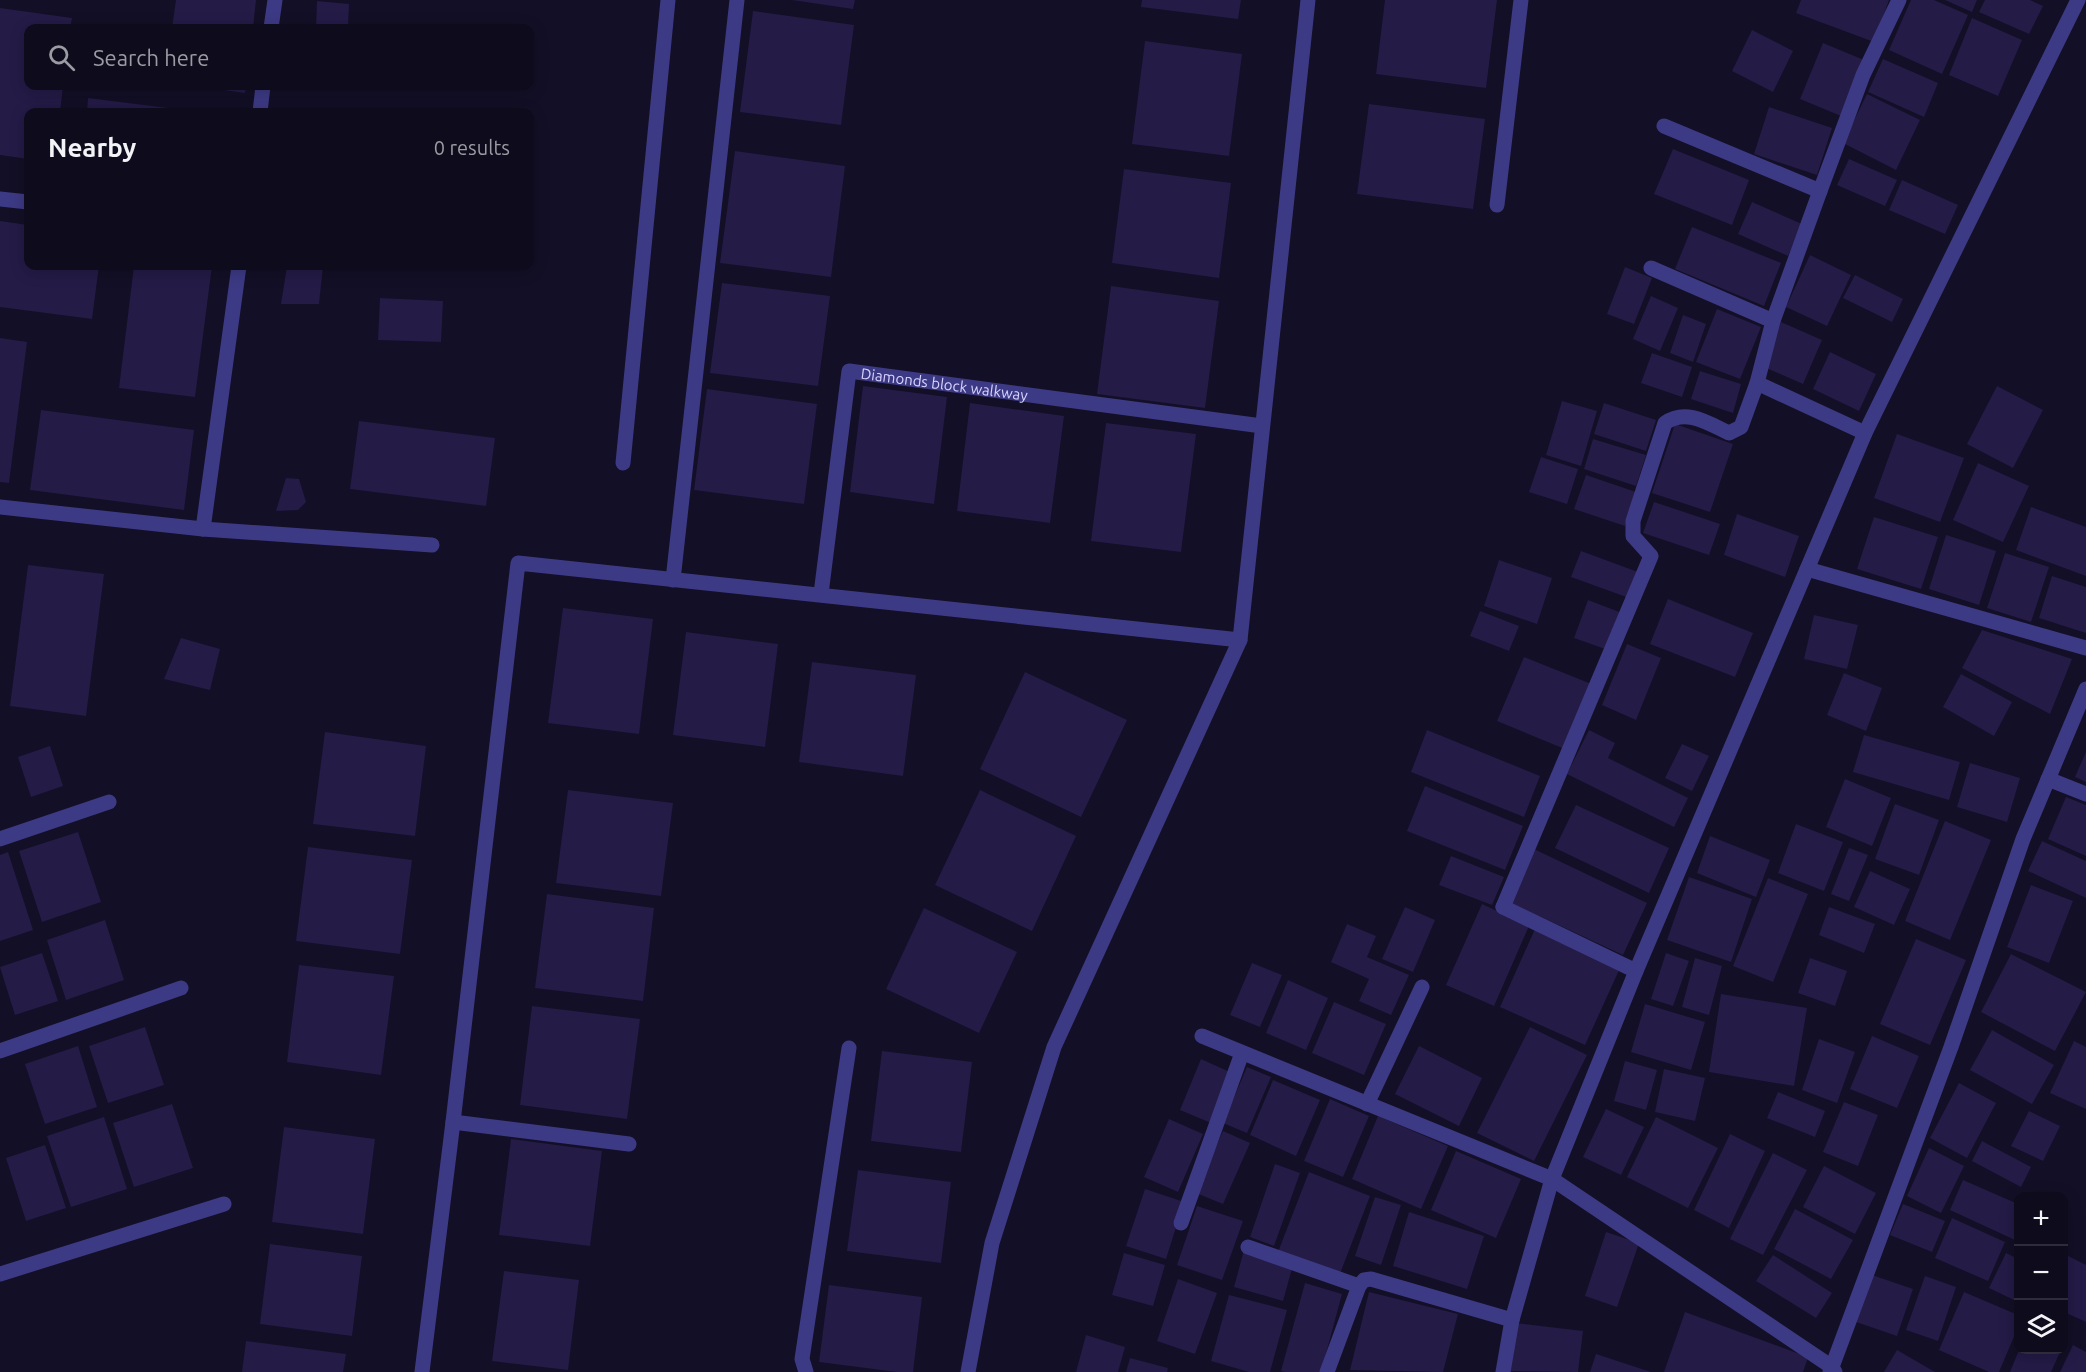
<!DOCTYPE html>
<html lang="en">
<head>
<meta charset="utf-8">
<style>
	body { margin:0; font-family:Ubuntu,sans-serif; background:#1c1929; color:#f1f3f6 }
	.controls { position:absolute; right:18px; bottom:18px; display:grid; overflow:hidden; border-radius:12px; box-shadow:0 3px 15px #0003 }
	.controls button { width:54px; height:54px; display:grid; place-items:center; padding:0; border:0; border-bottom:2px solid #2e2b3b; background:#0e0b1c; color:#f1f3f6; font:30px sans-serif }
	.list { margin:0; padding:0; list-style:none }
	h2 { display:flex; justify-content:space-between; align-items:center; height:78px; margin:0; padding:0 24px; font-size:26px }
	h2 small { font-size:20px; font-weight:400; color:#9b9ba3 }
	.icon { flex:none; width:33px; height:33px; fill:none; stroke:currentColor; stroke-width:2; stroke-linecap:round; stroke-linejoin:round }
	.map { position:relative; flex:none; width:2086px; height:1372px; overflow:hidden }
	.search { position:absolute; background:#0e0b1c; box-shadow:0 3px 15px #0003; left:24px; top:24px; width:510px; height:66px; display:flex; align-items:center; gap:15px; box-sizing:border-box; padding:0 21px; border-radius:12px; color:#9b9ba3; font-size:22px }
	.panel { position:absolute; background:#0e0b1c; box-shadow:0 3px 15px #0003; left:24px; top:108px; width:510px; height:162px; border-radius:12px }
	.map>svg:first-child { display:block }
	.building { fill:#241b47 }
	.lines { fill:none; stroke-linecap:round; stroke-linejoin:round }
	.service { stroke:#3d3a85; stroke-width:15 }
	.pedestrian { stroke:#3d3a85; stroke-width:15 }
	.minor { stroke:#3d3a85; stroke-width:15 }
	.labels { text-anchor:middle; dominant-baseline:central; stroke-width:5; stroke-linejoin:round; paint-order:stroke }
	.street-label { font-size:15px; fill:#d9d4ff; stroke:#130f26 }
</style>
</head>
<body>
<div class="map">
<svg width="2086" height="1372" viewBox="0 0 2086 1372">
	<rect width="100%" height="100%" fill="#130f26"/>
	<g class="building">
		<polygon points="176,0 256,0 253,28 172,28"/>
		<polygon points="792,0 855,0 853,9"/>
		<polygon points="1142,0 1241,0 1238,19 1141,7"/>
		<polygon points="1385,0 1497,0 1486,88 1376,74"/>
		<polygon points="1801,0 1889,0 1874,42 1796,13"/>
		<polygon points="1911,0 1934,0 1968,15 1942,74 1889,50"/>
		<polygon points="1945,0 1977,0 1972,12"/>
		<polygon points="1985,0 2030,0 2043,6 2029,34 1979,12"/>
		<polygon points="317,1 349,4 348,28 316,28"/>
		<polygon points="0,8 72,18 70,28 28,28 28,86 63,86 60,112 28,112 28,159 0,155"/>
		<polygon points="753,11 854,25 841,125 740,112"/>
		<polygon points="1972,18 2022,40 1998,96 1949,75"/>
		<polygon points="1752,30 1793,51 1773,92 1732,71"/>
		<polygon points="1145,41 1242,54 1229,156 1132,144"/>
		<polygon points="1823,43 1864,60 1841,116 1800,99"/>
		<polygon points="1883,59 1938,83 1924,117 1868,92"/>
		<polygon points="196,86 246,86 245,93"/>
		<polygon points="1867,94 1920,120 1896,170 1843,143"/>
		<polygon points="88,98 192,111 192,112 87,112"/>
		<polygon points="1369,104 1485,119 1473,209 1357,194"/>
		<polygon points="1769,107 1832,128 1817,175 1754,154"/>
		<polygon points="1673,149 1749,180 1732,225 1654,194"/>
		<polygon points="735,151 845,166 831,277 720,263"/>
		<polygon points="1849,159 1897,180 1885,206 1837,185"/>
		<polygon points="1124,169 1231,183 1219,278 1112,263"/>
		<polygon points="1902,180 1958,205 1945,234 1889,210"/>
		<polygon points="1752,202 1802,224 1788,256 1738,234"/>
		<polygon points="0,221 28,225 28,266 99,266 92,319 0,307"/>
		<polygon points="1692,227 1781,263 1764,306 1675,269"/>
		<polygon points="1810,255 1851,275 1827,326 1786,307"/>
		<polygon points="134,266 212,266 195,397 119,388"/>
		<polygon points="287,266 323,266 319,304 281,304"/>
		<polygon points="1625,267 1652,278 1634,324 1607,314"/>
		<polygon points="1855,275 1903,299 1892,322 1843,298"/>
		<polygon points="722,283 830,296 818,386 710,373"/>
		<polygon points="1111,286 1219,301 1205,408 1097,394"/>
		<polygon points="1651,296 1678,308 1660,351 1633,339"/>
		<polygon points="380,298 443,301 441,342 378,340"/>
		<polygon points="1717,309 1761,327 1740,379 1696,362"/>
		<polygon points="1683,315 1706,324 1693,362 1670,353"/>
		<polygon points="1781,322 1822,340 1803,384 1762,366"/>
		<polygon points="0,338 27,342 9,483 0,482"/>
		<polygon points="1830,352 1876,374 1859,411 1813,389"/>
		<polygon points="1652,353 1692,367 1682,397 1641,383"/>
		<polygon points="1700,371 1741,384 1733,413 1691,399"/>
		<polygon points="863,386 947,397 934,504 850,492"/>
		<polygon points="1997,386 2043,410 2013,468 1967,444"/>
		<polygon points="707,389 817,404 804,504 694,490"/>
		<polygon points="1562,401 1597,411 1581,466 1546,455"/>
		<polygon points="970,403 1064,416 1050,523 957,511"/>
		<polygon points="1604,403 1656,420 1646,451 1594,434"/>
		<polygon points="41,410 194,430 184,510 30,490"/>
		<polygon points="359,421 495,438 486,506 350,489"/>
		<polygon points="1106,423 1196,434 1181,552 1091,541"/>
		<polygon points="1675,424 1733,444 1710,512 1652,493"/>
		<polygon points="1897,434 1964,458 1940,522 1874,498"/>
		<polygon points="1593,439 1646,455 1636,486 1584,469"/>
		<polygon points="1541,457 1578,469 1567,504 1529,492"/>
		<polygon points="1978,463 2029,486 2003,542 1953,520"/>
		<polygon points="1586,475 1636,492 1625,526 1574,509"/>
		<polygon points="286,478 299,479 306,502 298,510 276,511"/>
		<polygon points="1654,502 1720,524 1709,555 1643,533"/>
		<polygon points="2031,507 2086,527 2086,576 2016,550"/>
		<polygon points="1737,514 1799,536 1785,577 1724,555"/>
		<polygon points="1874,517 1938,537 1921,589 1857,569"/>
		<polygon points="1946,535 1996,551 1979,605 1929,589"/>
		<polygon points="1581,551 1638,572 1629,598 1571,577"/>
		<polygon points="2005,553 2049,567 2031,622 1987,608"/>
		<polygon points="1499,560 1552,578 1537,624 1484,606"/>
		<polygon points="28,565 104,574 86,716 10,706"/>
		<polygon points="2052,576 2086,587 2086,633 2039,618"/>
		<polygon points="1668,599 1753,633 1735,677 1650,644"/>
		<polygon points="1588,600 1622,613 1608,650 1574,638"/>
		<polygon points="563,608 653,619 639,734 548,723"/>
		<polygon points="1480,611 1519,626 1509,651 1470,636"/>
		<polygon points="1814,615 1858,625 1847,669 1804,659"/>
		<polygon points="1982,630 2072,659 2050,714 1962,668"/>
		<polygon points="686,632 778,644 765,747 673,735"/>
		<polygon points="181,638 220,649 210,690 164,679"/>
		<polygon points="1627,644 1661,658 1636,720 1602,705"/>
		<polygon points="1524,657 1594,685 1567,750 1497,721"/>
		<polygon points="812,662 916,675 903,776 799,762"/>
		<polygon points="1025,672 1127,720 1081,817 980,769"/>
		<polygon points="1844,673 1882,688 1866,731 1827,715"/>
		<polygon points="1961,674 2012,702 1994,736 1943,707"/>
		<polygon points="1427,730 1540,776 1524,817 1411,772"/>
		<polygon points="1589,730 1615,743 1608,758 1688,798 1674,827 1567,774"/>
		<polygon points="325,732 426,746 415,836 313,824"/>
		<polygon points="1864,735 1960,762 1949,800 1853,772"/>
		<polygon points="1682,744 1709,756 1692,791 1665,778"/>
		<polygon points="50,746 63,786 31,797 18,757"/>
		<polygon points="2086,752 2086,782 2075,777"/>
		<polygon points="1970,763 2020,778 2007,822 1957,807"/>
		<polygon points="1845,779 1891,798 1872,846 1826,827"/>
		<polygon points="1425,786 1523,826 1505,870 1407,831"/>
		<polygon points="568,790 673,803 661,896 556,883"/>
		<polygon points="980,790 1076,836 1032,931 935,885"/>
		<polygon points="2066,797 2086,805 2086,856 2048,839"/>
		<polygon points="1895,804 1939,820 1919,875 1875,859"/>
		<polygon points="1576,805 1669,848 1649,893 1555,848"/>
		<polygon points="1945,821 1991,840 1950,940 1905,921"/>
		<polygon points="1796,824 1843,842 1824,891 1778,873"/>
		<polygon points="78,832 101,902 42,922 19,851"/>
		<polygon points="1710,836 1770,860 1756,897 1697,873"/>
		<polygon points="2042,841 2086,861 2086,898 2028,871"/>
		<polygon points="308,847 412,860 400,954 296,941"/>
		<polygon points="1849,848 1868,855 1849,901 1831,894"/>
		<polygon points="1534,849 1647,903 1623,955 1509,902"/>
		<polygon points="8,852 33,930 0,941 0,855"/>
		<polygon points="1451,856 1504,877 1492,905 1439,885"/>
		<polygon points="1870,871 1910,889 1894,925 1854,907"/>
		<polygon points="1689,877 1752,899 1731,962 1667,940"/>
		<polygon points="1768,878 1808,894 1773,982 1733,966"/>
		<polygon points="2031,885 2073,901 2049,963 2007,947"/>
		<polygon points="547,894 654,908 643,1001 535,988"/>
		<polygon points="1482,904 1529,926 1494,1006 1446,985"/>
		<polygon points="1405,907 1435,920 1413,972 1382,959"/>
		<polygon points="1829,907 1875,924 1864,953 1819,935"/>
		<polygon points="924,908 1017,952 979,1033 886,989"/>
		<polygon points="105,920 124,980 66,1000 47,940"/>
		<polygon points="1347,924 1376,936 1367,957 1409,975 1391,1015 1359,1001 1369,979 1331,962"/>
		<polygon points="1535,929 1620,968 1585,1045 1500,1007"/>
		<polygon points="1916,939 1966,960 1930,1045 1880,1024"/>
		<polygon points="42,953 58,1001 15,1015 0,967"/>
		<polygon points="1666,953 1689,961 1673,1006 1651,999"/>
		<polygon points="2011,954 2086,992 2055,1051 1981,1012"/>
		<polygon points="1695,958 1722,966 1709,1015 1682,1007"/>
		<polygon points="1810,958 1847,971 1835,1006 1798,993"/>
		<polygon points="1252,963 1282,975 1260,1027 1230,1015"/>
		<polygon points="299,965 394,976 381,1075 287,1062"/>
		<polygon points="1288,980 1328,998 1306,1050 1266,1033"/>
		<polygon points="1721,994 1807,1008 1794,1086 1709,1072"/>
		<polygon points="1334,1002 1386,1024 1364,1075 1312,1053"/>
		<polygon points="1645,1004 1705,1022 1691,1070 1631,1052"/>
		<polygon points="532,1006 640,1019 627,1119 520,1105"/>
		<polygon points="145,1027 164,1085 108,1103 89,1046"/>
		<polygon points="1530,1027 1587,1055 1534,1161 1477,1133"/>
		<polygon points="1992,1030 2054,1065 2032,1104 1970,1070"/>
		<polygon points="1872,1036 1919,1056 1897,1108 1850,1089"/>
		<polygon points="1819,1039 1855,1052 1837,1103 1802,1090"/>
		<polygon points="2074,1041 2086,1047 2086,1109 2050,1093"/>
		<polygon points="78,1046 97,1107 45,1124 25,1064"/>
		<polygon points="1419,1046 1482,1078 1459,1126 1395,1094"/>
		<polygon points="882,1051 972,1062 961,1152 871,1141"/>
		<polygon points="1201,1059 1232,1073 1211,1123 1180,1110"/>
		<polygon points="1625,1061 1657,1070 1646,1110 1614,1101"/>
		<polygon points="1247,1067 1271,1077 1247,1133 1223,1123"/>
		<polygon points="1664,1069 1705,1078 1695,1121 1655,1112"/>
		<polygon points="1273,1080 1320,1100 1296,1156 1250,1135"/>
		<polygon points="1959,1083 1996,1103 1967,1158 1930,1138"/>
		<polygon points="1778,1092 1825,1111 1815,1137 1767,1118"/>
		<polygon points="1330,1099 1369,1116 1343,1177 1304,1161"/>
		<polygon points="1844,1102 1878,1115 1858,1166 1823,1152"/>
		<polygon points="172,1104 193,1168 134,1187 113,1123"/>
		<polygon points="1606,1109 1644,1127 1621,1175 1583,1157"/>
		<polygon points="2029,1111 2060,1126 2043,1161 2011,1146"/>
		<polygon points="1378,1116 1448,1146 1421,1209 1352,1179"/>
		<polygon points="104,1117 127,1189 71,1207 47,1136"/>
		<polygon points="1656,1117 1718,1148 1688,1208 1627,1177"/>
		<polygon points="1169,1119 1203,1134 1178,1192 1144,1177"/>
		<polygon points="284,1127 375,1139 363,1234 272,1222"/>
		<polygon points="1223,1131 1250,1143 1223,1204 1196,1193"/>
		<polygon points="1730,1134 1765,1151 1729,1228 1694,1210"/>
		<polygon points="511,1139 602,1151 590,1246 499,1235"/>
		<polygon points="1982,1141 2031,1167 2021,1187 1972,1161"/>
		<polygon points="45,1145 66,1208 26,1221 6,1158"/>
		<polygon points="1929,1148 1964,1166 1941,1213 1907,1196"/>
		<polygon points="1456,1151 1521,1179 1496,1238 1431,1210"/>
		<polygon points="1773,1153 1807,1170 1763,1255 1730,1239"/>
		<polygon points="1275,1164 1300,1173 1274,1246 1250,1237"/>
		<polygon points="1824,1166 1876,1193 1855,1234 1803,1207"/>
		<polygon points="858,1170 951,1182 941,1263 847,1251"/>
		<polygon points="1309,1172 1370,1196 1339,1276 1278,1252"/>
		<polygon points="1963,1180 2018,1204 2018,1231 2015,1240 1950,1210"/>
		<polygon points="1145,1189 1184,1202 1166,1259 1126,1246"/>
		<polygon points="1375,1197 1401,1205 1381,1265 1355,1256"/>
		<polygon points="1903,1204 1945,1221 1932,1252 1890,1235"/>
		<polygon points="1197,1206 1243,1221 1222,1280 1177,1265"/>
		<polygon points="1795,1209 1853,1240 1831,1279 1774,1249"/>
		<polygon points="1409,1212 1484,1236 1467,1289 1393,1266"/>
		<polygon points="1952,1218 2005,1242 1988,1281 1935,1258"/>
		<polygon points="1606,1232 1639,1243 1617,1307 1585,1296"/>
		<polygon points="270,1244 362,1256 352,1336 260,1324"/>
		<polygon points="1244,1250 1293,1265 1283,1301 1234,1287"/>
		<polygon points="1124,1253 1165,1265 1153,1306 1112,1295"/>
		<polygon points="2006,1253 2018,1259 2018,1302 1989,1288"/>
		<polygon points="2064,1254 2086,1265 2086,1322 2064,1312"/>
		<polygon points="1773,1255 1832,1293 1816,1318 1756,1281"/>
		<polygon points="504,1271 579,1280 568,1370 492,1361"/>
		<polygon points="1872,1275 1913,1289 1897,1336 1856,1322"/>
		<polygon points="1925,1276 1956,1287 1938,1341 1906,1330"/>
		<polygon points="1178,1279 1217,1293 1195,1354 1157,1341"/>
		<polygon points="1305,1283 1342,1294 1321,1372 1285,1372 1281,1371"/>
		<polygon points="829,1285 922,1297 913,1372 897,1372 819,1362"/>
		<polygon points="1369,1292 1458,1314 1443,1372 1350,1370"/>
		<polygon points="1964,1292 2018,1315 2018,1327 1999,1372 1989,1372 1939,1350"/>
		<polygon points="1229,1295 1287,1310 1270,1372 1249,1372 1211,1361"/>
		<polygon points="1685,1312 1808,1357 1803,1372 1664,1372"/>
		<polygon points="1516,1323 1583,1331 1578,1372 1510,1371"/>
		<polygon points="1086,1335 1125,1347 1118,1372 1076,1372"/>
		<polygon points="246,1341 346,1354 343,1372 242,1372"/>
		<polygon points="2073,1345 2086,1352 2086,1372 2060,1372"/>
		<polygon points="1897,1350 1935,1372 1884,1372"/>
		<polygon points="2019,1350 2061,1350 2051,1372 2010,1372"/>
		<polygon points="1596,1354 1651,1372 1590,1372"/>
		<polygon points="1130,1358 1168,1368 1167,1372 1126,1372"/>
	</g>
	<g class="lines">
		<polyline class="service" points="1503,907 1636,971"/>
		<path class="pedestrian" id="s1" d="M821,594L849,371L1262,426"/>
		<g class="minor">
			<polyline points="271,28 275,0"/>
			<polyline points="260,112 263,86"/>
			<polyline points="1664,126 1820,191"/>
			<polyline points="0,199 28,202"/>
			<polyline points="1497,205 1521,0"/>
			<polyline points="1651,268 1773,321"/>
			<polyline points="1865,433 1757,383 1773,321 1820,191 1863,75 1899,0"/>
			<polyline points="623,463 668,0"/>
			<polyline points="0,507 203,529 432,545"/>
			<polyline points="203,529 239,266"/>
			<polyline points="1807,569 2086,648"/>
			<polyline points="673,580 737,0"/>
			<polyline points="2048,779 2086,794"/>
			<polyline points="0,839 109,802"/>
			<path d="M1503,907L1651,556L1633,536V521L1665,423C1686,408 1708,423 1729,433L1741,427L1757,383"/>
			<polyline points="1202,1036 1552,1179 1832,1367 1830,1372"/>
			<polyline points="0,1051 181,988"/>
			<polyline points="1367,1104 1422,987"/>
			<polyline points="453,1122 629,1144"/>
			<polyline points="1181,1223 1242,1053"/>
			<polyline points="1248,1247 1359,1286"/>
			<polyline points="0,1274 224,1204"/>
			<polyline points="422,1372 453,1122 518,563 1240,640"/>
			<polyline points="806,1372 802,1359 849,1048"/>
			<polyline points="968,1372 992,1243 1054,1047 1240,640 1308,0"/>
			<polyline points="1327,1372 1359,1286 1364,1280 1371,1279 1512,1320"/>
			<polyline points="1503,1372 1512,1320 1552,1179 1636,971 1865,433 2078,0"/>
			<polyline points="1835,1372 1832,1367 1951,1047 2023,839 2086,689"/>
		</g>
	</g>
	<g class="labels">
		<g class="street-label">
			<text stroke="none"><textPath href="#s1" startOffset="321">Diamonds block walkway</textPath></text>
		</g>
	</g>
</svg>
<div class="controls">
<button>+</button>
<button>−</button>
<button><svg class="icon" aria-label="layers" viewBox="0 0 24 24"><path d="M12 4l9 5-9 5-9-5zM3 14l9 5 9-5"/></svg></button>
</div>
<div class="search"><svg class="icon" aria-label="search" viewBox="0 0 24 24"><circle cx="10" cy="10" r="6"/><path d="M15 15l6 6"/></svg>Search here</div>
<section class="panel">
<h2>Nearby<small>0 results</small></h2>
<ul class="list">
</ul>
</section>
</div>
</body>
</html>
